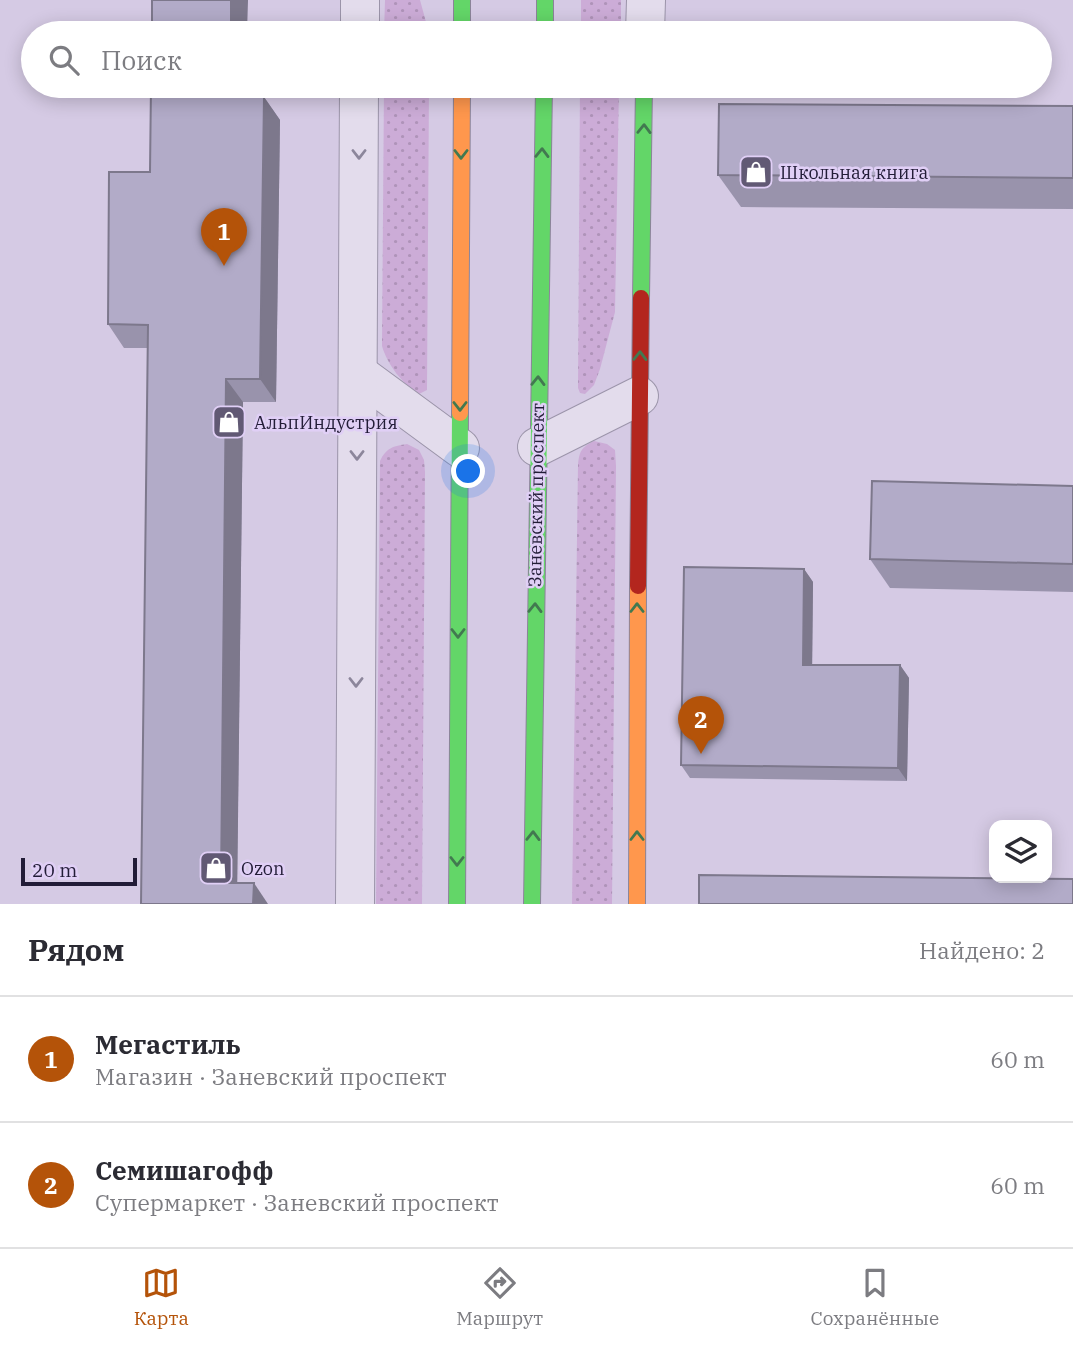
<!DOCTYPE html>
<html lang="ru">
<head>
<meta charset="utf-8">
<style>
	body { margin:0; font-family:"IBM Plex Serif",serif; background:#f7f7f7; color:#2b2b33 }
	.controls { position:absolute; right:21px; bottom:21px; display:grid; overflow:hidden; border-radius:14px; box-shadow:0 4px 18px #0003 }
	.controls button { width:63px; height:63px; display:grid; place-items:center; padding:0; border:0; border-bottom:2px solid #e1e1e2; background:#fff; color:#2b2b33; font:35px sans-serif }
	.scale { position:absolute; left:21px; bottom:18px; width:116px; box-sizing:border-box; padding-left:7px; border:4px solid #221c37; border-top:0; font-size:19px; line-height:24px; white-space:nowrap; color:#221c37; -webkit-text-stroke:5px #e0cff6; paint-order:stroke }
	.you { position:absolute; left:469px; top:472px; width:24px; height:24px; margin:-18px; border:5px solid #fff; border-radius:50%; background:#1a73e8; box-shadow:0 0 0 10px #1a73e833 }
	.badge { display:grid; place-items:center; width:46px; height:46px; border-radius:50%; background:#b45309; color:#fff; font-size:23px; font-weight:700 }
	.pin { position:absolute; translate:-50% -58px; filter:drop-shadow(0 2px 4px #0008) }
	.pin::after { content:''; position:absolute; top:37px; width:24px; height:21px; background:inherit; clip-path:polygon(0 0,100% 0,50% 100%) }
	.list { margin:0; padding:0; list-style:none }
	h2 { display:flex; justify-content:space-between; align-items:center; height:91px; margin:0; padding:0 28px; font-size:30px }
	h2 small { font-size:23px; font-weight:400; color:#7c7c81 }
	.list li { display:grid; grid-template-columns:46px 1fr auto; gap:21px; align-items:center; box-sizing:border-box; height:126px; padding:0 28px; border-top:2px solid #e1e1e2 }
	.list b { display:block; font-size:26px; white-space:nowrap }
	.list p { margin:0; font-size:23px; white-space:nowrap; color:#7c7c81 }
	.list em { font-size:23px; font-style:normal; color:#7c7c81 }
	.icon { flex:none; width:38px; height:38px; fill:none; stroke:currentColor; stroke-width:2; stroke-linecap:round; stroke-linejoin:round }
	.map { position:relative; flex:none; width:1073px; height:904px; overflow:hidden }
	.search { position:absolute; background:#fff; box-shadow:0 4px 18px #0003; left:21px; right:21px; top:21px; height:77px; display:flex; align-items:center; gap:18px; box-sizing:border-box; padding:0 24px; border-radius:38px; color:#7c7c81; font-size:26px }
	.sheet { height:343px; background:#fff }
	nav { display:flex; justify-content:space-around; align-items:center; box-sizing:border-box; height:98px; border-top:2px solid #e1e1e2; background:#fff; font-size:19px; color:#7c7c81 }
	nav a { display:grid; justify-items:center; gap:4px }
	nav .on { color:#b45309 }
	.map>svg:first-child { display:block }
	.grass { fill:url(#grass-dots) }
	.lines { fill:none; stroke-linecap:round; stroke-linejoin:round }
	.street-casing { stroke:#9b94a9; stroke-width:40 }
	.fast-casing { stroke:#8b8499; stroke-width:18 }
	.slow-casing { stroke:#8b8499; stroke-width:18 }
	.jam-casing { stroke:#8b8499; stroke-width:18 }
	.street { stroke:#e3dcec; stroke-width:38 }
	.fast { stroke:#63d668; stroke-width:16 }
	.slow { stroke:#ff974d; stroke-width:16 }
	.jam { stroke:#b3261e; stroke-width:16 }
	.wall { fill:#9993ac }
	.shaded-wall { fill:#7d788c }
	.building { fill:#b2abc8; stroke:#7d788c; stroke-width:2 }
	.oneway { stroke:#427950 }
	.oneway2 { stroke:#8c869b }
	.labels { text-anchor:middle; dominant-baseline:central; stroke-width:5; stroke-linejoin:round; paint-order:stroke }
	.poi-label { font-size:18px; fill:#221c37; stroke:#e0cff6; text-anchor:start }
	.street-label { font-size:18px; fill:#221c37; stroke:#e0cff6 }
</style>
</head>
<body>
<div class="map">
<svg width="1073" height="904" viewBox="0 0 1073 904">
	<defs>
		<pattern id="grass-dots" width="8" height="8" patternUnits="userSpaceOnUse" patternTransform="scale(1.75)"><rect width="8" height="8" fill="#ccacd7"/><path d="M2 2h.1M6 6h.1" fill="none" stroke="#af93b9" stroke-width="1.8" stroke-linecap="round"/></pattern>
	</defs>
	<rect width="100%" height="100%" fill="#d5cae4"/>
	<g class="grass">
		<polygon points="385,0 420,0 429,33 384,33"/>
		<rect x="581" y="0" width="40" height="33"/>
		<path d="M384,86H429L427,390L419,394C403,385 387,364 382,346Z"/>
		<polygon points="580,86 619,86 615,312 600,369 594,385 585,394 580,393 578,388"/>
		<path d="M594,441L607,444L615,450L616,466L612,904H572L578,465C579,451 582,447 594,441Z"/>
		<path d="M407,444L419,450L424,460L425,472L422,904H376L380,461C386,448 393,446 407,444Z"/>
	</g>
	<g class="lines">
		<defs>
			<g id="street">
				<polyline points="360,33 360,0"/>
				<polyline points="645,33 646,0"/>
				<polyline points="358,373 460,448"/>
				<polyline points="537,447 639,396"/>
				<polyline points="355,904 359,86"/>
			</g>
			<g id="fast">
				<polyline points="462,0 462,33"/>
				<polyline points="545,0 545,33"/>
				<polyline points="641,298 644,86"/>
				<polyline points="457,904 460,413"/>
				<polyline points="532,904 544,86"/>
			</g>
			<g id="slow">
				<polyline points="460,413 462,86"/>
				<polyline points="637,904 638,586"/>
			</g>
			<polyline id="jam" points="638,586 641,298"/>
		</defs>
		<use href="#street" class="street-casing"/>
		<use href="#fast" class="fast-casing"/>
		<use href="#slow" class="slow-casing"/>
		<use href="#jam" class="jam-casing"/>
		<use href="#street" class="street"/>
		<use href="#fast" class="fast"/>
		<use href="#slow" class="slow"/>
		<use href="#jam" class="jam"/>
	</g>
	<g class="wall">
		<polygon points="151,86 247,86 247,96 264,97 280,120 276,402 243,402 237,883 141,904 148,348 124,348 108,324 150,172"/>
		<polygon points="1073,106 1073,209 741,207 718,175"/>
		<polygon points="1073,486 1073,592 890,588 870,559"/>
		<polygon points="804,569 813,582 812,665 900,665 909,678 907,781 690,778 681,765"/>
	</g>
	<g class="shaded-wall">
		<polygon points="231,0 248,0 247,33 231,33"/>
		<polygon points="230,86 247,86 246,119 230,96"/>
		<polygon points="264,97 280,120 276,402 260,379"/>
		<polygon points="226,379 243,402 237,904 221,883"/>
		<polygon points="804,569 813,582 812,679 803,665"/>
		<polygon points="900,665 909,678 907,781 898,768"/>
		<polygon points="254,883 268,904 253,904"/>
	</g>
	<g class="building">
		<rect x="152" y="0" width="79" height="33"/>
		<polygon points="151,86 230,86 230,96 264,97 260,379 226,379 221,883 254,883 253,904 141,904 148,325 108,324 109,172 150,172"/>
		<polygon points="719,104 1073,106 1073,178 718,175"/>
		<polygon points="872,481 1073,486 1073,564 870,559"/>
		<polygon points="684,567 804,569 803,665 900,665 898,768 681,765"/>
		<polygon points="699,875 1073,879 1073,904 699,904"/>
	</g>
	<defs><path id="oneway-chevron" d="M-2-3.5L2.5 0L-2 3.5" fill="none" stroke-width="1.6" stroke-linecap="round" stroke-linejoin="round" transform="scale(1.75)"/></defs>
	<g class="oneway">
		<use href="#oneway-chevron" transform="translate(644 129) rotate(-89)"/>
		<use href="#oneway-chevron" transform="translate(542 153) rotate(-89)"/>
		<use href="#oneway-chevron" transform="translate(461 154) rotate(90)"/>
		<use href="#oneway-chevron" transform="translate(640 356) rotate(-89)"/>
		<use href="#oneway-chevron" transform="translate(538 381) rotate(-89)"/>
		<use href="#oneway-chevron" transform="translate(460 406) rotate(90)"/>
		<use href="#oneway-chevron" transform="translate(535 608) rotate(-89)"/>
		<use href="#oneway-chevron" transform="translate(637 608) rotate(-90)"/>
		<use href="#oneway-chevron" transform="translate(458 633) rotate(90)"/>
		<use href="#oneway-chevron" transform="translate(533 836) rotate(-89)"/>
		<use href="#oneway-chevron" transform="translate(637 836) rotate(-90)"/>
		<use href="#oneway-chevron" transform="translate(457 861) rotate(90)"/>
	</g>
	<g class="oneway2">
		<use href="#oneway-chevron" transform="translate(359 154) rotate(90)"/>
		<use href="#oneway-chevron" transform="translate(357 455) rotate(90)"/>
		<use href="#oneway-chevron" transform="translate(356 682) rotate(90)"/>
	</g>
	<defs>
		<symbol id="shop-square" viewBox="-11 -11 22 22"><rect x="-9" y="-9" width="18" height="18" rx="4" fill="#615974" stroke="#e0cff6"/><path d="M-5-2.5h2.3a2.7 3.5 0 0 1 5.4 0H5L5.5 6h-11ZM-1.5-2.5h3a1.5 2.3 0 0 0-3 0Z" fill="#fff"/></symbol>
	</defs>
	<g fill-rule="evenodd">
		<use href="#shop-square" x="737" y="153" width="38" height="38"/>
		<use href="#shop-square" x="210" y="403" width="38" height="38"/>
		<use href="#shop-square" x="197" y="849" width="38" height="38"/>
	</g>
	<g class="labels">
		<g class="poi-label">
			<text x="780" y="172">Школьная книга</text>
			<text x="254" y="422">АльпИндустрия</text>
			<text x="241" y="868">Ozon</text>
		</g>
		<g class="street-label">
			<text transform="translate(536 495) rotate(-89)">Заневский проспект</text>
		</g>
	</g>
</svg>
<div class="controls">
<button><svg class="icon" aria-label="layers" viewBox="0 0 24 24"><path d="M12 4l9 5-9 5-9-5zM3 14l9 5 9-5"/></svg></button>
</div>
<div class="scale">20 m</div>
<div class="you"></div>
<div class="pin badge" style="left:224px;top:266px">1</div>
<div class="pin badge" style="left:701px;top:754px">2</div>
<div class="search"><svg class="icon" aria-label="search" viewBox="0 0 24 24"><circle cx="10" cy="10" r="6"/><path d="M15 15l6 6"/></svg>Поиск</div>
</div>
<section class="sheet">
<h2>Рядом<small>Найдено: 2</small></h2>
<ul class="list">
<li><span class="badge">1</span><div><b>Мегастиль</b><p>Магазин · Заневский проспект</p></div><em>60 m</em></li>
<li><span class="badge">2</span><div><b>Семишагофф</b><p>Супермаркет · Заневский проспект</p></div><em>60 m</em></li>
</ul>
</section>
<nav>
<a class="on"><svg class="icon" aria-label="map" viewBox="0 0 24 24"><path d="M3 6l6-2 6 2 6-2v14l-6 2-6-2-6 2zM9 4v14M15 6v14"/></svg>Карта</a>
<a><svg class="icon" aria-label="directions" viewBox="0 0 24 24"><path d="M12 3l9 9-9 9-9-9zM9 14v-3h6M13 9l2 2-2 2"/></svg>Маршрут</a>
<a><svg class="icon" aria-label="saved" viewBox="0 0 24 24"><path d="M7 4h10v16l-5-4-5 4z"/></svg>Сохранённые</a>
</nav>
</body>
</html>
